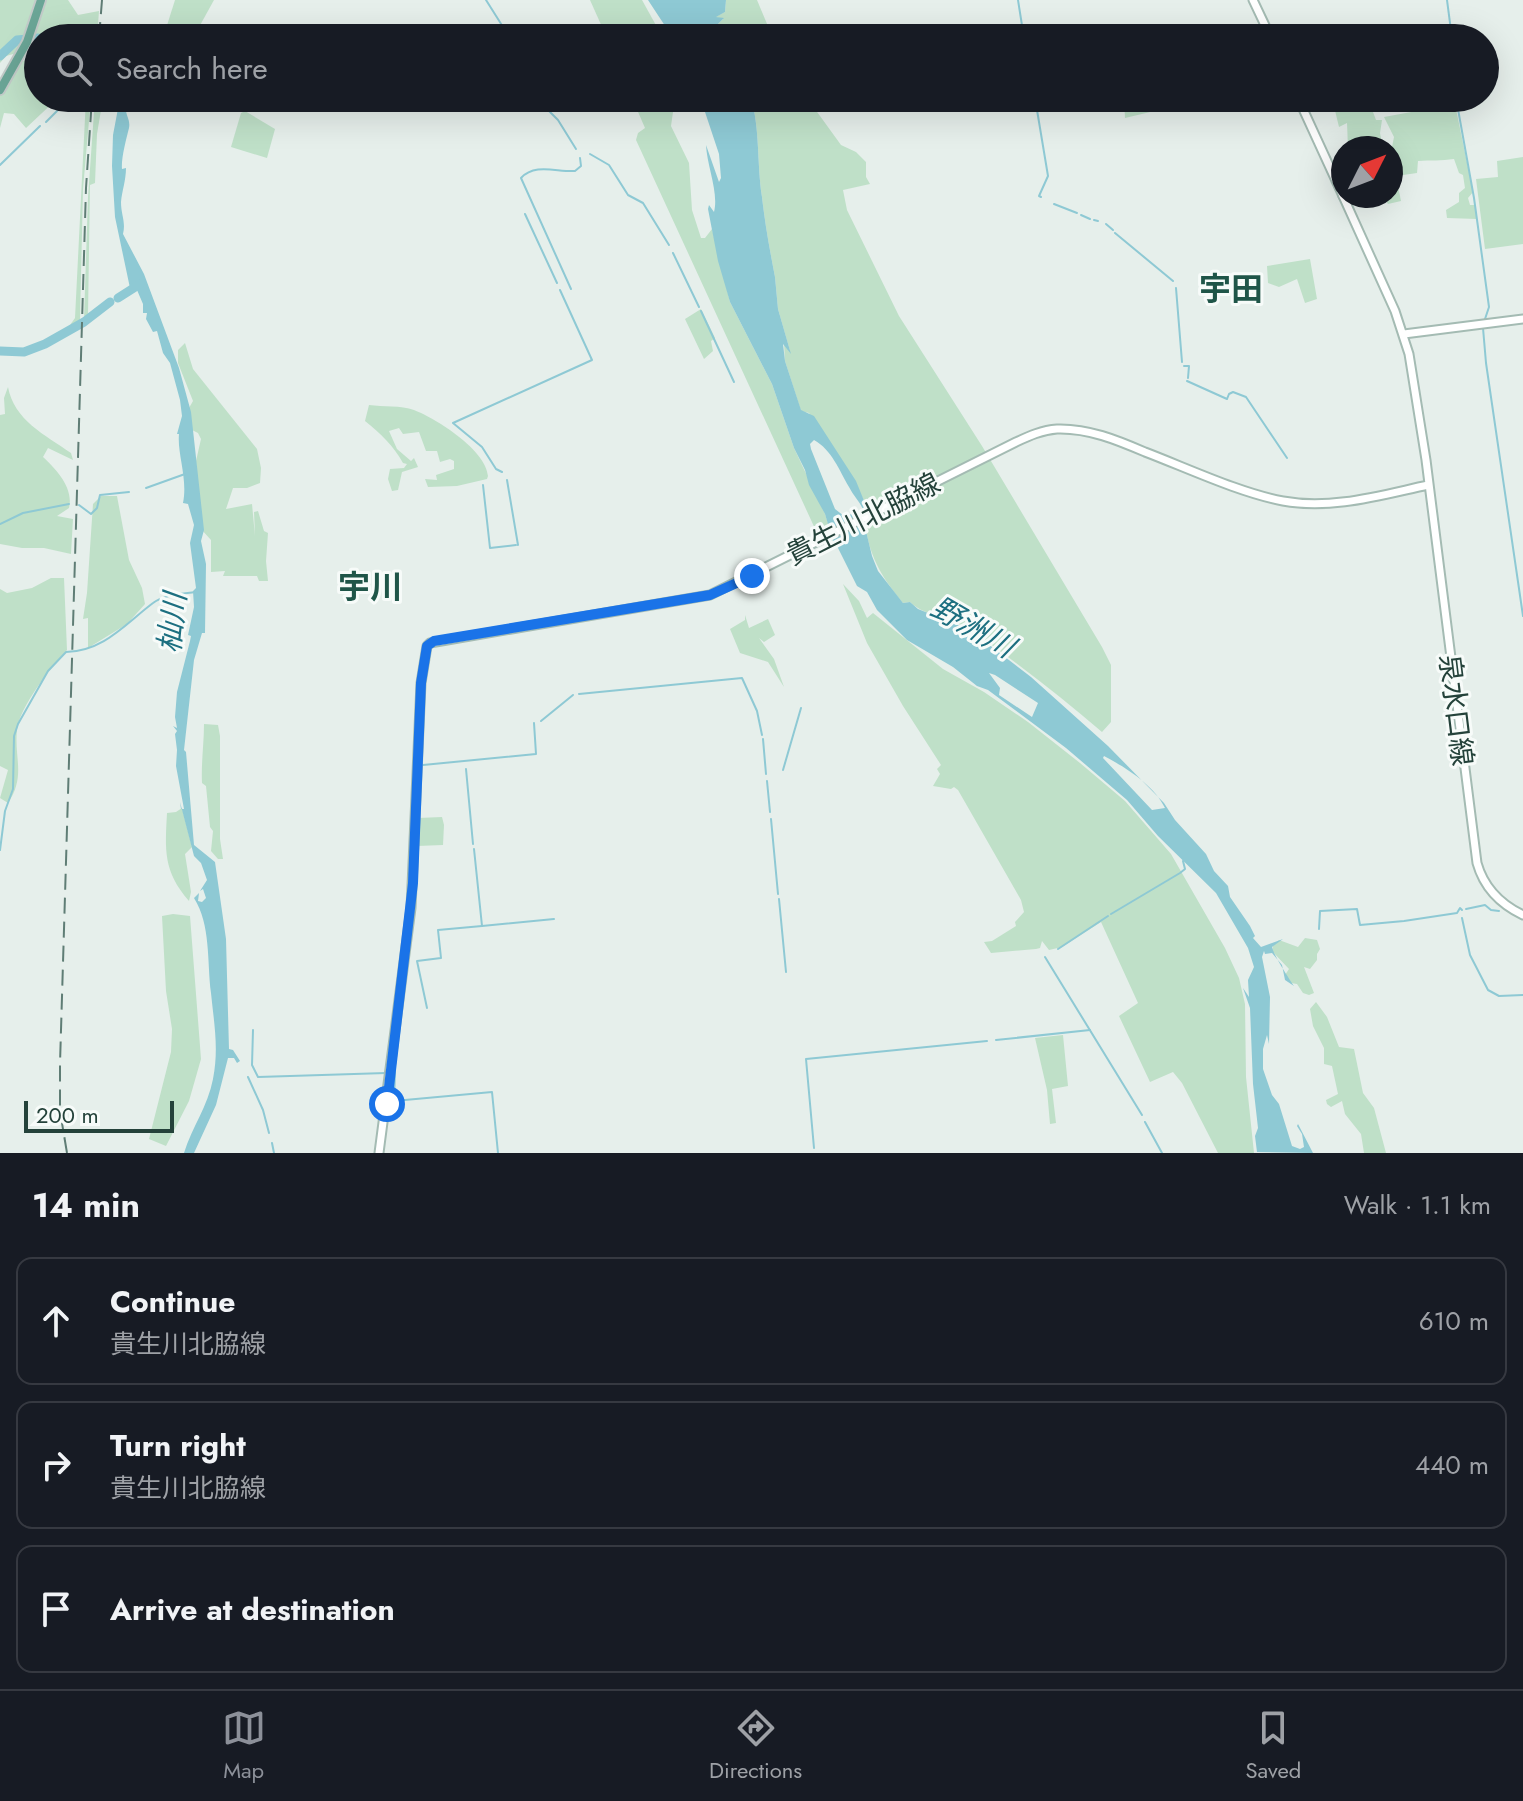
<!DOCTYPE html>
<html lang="en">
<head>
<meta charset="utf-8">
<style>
	body { margin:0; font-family:Jost,"Noto Sans JP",sans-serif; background:#242831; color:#f1f3f6 }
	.compass { position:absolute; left:1331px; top:136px; width:72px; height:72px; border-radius:50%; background:#171b24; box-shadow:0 8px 32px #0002; rotate:48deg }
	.scale { position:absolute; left:24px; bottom:20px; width:150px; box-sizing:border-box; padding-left:8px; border:4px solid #24423a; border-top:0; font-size:22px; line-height:28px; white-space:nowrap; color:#24423a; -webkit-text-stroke:6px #f7fbf9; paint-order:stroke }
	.stop { position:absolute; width:24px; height:24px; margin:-18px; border:6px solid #1a73e8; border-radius:50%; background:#fff }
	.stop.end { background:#1a73e8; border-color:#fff; box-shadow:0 2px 8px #0008 }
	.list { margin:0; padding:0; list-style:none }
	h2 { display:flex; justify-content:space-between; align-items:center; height:104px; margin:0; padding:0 32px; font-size:34px }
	h2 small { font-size:26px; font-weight:400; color:#9ea1a6 }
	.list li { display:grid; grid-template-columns:52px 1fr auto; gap:24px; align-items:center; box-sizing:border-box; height:128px; margin:0 16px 16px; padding:0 16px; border:2px solid #363941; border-radius:16px }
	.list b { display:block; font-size:30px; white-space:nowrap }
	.list p { margin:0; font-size:26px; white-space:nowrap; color:#9ea1a6 }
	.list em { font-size:26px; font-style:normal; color:#9ea1a6 }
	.icon { flex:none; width:44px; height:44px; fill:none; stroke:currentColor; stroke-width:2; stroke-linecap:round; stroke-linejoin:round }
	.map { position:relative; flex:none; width:1523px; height:1153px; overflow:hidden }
	.search { position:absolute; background:#171b24; box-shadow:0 8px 32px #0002; left:24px; right:24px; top:24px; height:88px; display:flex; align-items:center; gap:20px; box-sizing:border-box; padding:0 28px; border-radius:44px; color:#9ea1a6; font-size:30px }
	.sheet { height:536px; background:#171b24 }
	nav { display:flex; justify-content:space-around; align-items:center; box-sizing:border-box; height:112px; border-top:2px solid #363941; background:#171b24; font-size:22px; color:#9ea1a6 }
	nav a { display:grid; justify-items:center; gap:4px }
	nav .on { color:#8c9099 }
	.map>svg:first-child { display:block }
	.green { fill:#bfe0c8 }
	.water { fill:#8ec9d4; fill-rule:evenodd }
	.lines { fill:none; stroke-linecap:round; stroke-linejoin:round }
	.stream { stroke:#8ec9d4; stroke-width:2 }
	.river { stroke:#8ec9d4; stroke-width:9 }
	.secondary-casing { stroke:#a4bbb3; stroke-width:11 }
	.primary-casing { stroke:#c2cac8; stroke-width:12 }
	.secondary { stroke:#fff; stroke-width:7 }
	.primary { stroke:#6aa596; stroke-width:8 }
	.rail { stroke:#5f7d75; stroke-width:2; stroke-dasharray:16 8; stroke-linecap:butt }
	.route { stroke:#1a73e8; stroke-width:10 }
	.labels { text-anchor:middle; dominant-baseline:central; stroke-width:6; stroke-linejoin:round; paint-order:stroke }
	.street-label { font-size:28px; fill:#24423a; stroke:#f7fbf9 }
	.water-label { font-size:30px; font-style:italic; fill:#1c6f80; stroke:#f7fbf9 }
	.quarter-label { font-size:32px; font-weight:bold; fill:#1f5548; stroke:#f7fbf9 }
</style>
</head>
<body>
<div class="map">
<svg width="1523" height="1153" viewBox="0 0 1523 1153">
	<rect width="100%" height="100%" fill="#e6efeb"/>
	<g class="green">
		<polygon points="0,0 37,0 17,53 6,56 0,63"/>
		<polygon points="43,0 68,0 78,15 99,11 97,38 38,38 38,55 32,57 25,54 37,26"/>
		<polygon points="175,0 214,0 193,38 163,38"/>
		<polygon points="590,0 642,0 663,38 607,38"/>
		<polygon points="726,0 757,0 773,38 725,38 716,26 723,19 715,17 725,12"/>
		<polygon points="37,60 38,98 58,98 26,128 14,114 4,113 0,128 0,95 21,61"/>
		<polygon points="86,98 91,98 83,189 80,321 70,325 75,318"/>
		<polygon points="95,98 103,98 97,134 95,183 90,185 88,315 84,320 88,197"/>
		<polygon points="632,98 675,98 671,126 689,163 692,210 701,238 705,238 712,229 730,302 772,384 794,448 825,514 831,532 821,536 817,533 636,140 638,133 645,128"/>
		<path d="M751,98H807L841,145L856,152L866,162V177L870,184L843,190L847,210L899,316L982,446L1102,647L1111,665V722L1102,732C1060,696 1016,662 971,630C952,618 926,617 910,602L903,603C884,580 871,560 866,530C865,521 869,515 867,505L809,413L801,411L785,361L784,343L790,351L778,309L775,277C770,251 765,224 762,197C757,165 760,128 751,98Z"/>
		<polygon points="1124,98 1200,98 1201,100 1125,118"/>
		<path d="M1332,98H1374L1373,112L1376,120H1382L1380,133L1383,148L1392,147L1394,137L1384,117L1455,104L1473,192L1468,198L1470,205H1475L1477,219L1447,218L1446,210L1459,202V193L1465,188L1463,175L1459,173L1454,159C1441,161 1431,160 1418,161L1417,173L1396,176L1401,201L1388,204L1383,197L1350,202L1347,196H1391V148H1348L1347,123L1339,127Z"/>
		<polygon points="245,111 275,129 267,158 231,147 241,113"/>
		<polygon points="1523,157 1523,244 1485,249 1476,179 1498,177 1497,161"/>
		<polygon points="1310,259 1317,299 1305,303 1297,279 1279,287 1268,283 1267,266"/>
		<polygon points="701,309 715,338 711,341 713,351 704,359 685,319"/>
		<polygon points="185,343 193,369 257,449 261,468 260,483 247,488 233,488 226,509 252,504 255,536 254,512 258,511 264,531 268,533 266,561 268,581 259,581 257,576 223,576 225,571 211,572 211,540 201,529 197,487 196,461 201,439 198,433 192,430 189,408 193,401 178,363 178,350"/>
		<path d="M8,387C14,420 45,435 71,453L73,460L48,448L43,457C56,469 74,488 69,508L57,516L73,519L71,554L44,548H22L0,544V415L5,414L4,398Z"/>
		<path d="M369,405C383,407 401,405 414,410C437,419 486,450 488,476L487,479L457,486L428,487L425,479L437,480L436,475L454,469V461L450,459L440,462L437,451H426L419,432L403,434L399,428L389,431L397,449L411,461L414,458L418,467L402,472L398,490L392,491L388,479L390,469L404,468L407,464L403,463C393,445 381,434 365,421Z"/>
		<polygon points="101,496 117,496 129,560 142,588 145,604 127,624 88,648 88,618 83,619 87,593 93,504"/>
		<path d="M51,578H64L67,650C52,665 19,708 17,730C14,758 26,776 8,803L0,798L8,770L0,766V589L7,593L32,588Z"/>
		<polygon points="843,584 859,601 867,618 873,613 943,669 984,692 1028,722 1080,763 1125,801 1171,854 1225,948 1239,978 1245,1004 1246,1077 1254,1153 1218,1153 1182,1083 1173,1072 1150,1082 1119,1016 1138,1003 1101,922 1062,947 1049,950 1042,941 1040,948 1036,949 991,953 984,942 992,941 1016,926 1015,922 1024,912 1021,900 958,790 954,787 951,789 933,786 940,774 937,769 941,765 903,706 867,643"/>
		<polygon points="745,615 749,628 768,619 775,635 764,642 759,638 774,659 784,687 768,662 740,653 730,629 745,620"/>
		<path d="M204,724L218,725L220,736V839L223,859H218L211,851L213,831L210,827L206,786L202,783C201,763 204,744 204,724Z"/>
		<path d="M182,808L192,847L185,854L191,892L189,901C163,871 165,850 167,813L176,812Z"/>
		<polygon points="442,817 444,825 443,845 417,846 418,818"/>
		<polygon points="173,914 190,916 201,1059 189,1101 166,1146 149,1139 171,1052 172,1029 166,991 162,916"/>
		<polygon points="1305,938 1317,940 1320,949 1317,954 1317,960 1310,969 1304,967 1314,993 1309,995 1303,993 1297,984 1291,983 1285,975 1289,969 1272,951 1273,946 1279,940 1298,947"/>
		<polygon points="1316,1002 1327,1017 1339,1047 1354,1049 1363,1093 1374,1108 1386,1153 1364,1153 1361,1134 1345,1114 1342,1101 1331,1107 1327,1104 1326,1100 1338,1094 1332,1066 1324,1064 1324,1048 1313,1026 1310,1009"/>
		<polygon points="1063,1035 1068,1086 1052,1089 1056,1123 1050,1124 1047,1090 1035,1038"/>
	</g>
	<g class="water">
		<polygon points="648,0 726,0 725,12 716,17 724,18 716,26 725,38 673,38"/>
		<path d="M120,98H131V102L127,103C123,114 131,118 129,128C126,140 121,159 122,169L126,168C126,180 122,191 121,202C121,215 126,222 123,234L144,274L179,368L191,412L204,530L201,541L206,564L205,633H202L194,660L184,750L186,752L194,845L215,862L226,939L229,1049L233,1050L240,1061L237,1063L234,1058H228L216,1105L194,1153H184C192,1127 208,1106 213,1079C219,1049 214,1023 211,993C207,961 211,925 194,898L199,893L198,901L202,902L206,898L203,889L200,891L207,880L201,863L194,856L180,802L181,809H184L176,766L177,750L175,734L177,731L173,726L177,728L175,717L177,692L190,641L191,636L188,635L194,607L193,591L196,588L190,543L194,525L188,504L183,503C188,478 177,454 179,434H177L182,416L180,400L170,363L163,353L157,331L153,332L146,319L147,313H143V304L137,290L132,291L130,288L115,217L112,166L113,135Z"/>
		<path d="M708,98H751C760,128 757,165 762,197C765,224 770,251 775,277L778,309L791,354L783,344L785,361L801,410L814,416L856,481L869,513L865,527L872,556L878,571L903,603L910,602L918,609L970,630L1031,677L1108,746L1164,803L1175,820L1206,854L1214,871L1228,886L1230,897L1250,926L1255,936L1253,938L1261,947L1283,939L1272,947C1274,956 1290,980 1294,986L1285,980L1282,965L1272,953L1265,954L1264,951L1262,957L1270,997L1269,1044L1267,1035L1263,1049V1069L1272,1095L1279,1104L1292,1146L1300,1149L1304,1147L1302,1134L1297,1126L1298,1124L1313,1153L1257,1152L1255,1136L1258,1128L1253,1084L1250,1008L1243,988L1249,997L1248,980L1254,967L1248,948L1216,893L1158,836L1127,800L1066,748L988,690L977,686L953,667L907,640L877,610L867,592L857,586L836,544L833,541L825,514L809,485L805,470L794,448L772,384L730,302L718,261L708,209L709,205L714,212C719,193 707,166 706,145L719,182L721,178L719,154L705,112ZM814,440C832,450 839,470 849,487C853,495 859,501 863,509L861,512L844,516L835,509L811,449L810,444ZM989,673L995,675L1038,703L1032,717L999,695L1000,688ZM1104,756C1125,767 1154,785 1165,808L1152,810L1103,758Z"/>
	</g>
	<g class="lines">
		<g class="stream">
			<polyline points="486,0 510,38"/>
			<polyline points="1018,0 1024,38"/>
			<polyline points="1447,0 1452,38"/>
			<polyline points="536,98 558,120 576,149"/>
			<polyline points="1035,98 1048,176 1039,196 1041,197"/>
			<polyline points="1456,98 1474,198 1489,307 1484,322"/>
			<polyline points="46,122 70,98"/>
			<polyline points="590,154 609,165 628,195 643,203 669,245"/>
			<polyline points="0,165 40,126"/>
			<polyline points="1054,204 1077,213"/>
			<polyline points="525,214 557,283"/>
			<polyline points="1081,215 1090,219"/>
			<polyline points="1094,220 1098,221"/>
			<polyline points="1106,224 1113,230"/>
			<polyline points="1115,233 1173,281"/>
			<polyline points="673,253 699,307"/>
			<polyline points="1176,288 1182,362"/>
			<path d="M571,289L521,178C535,163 556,172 575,171L581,166L580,158"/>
			<polyline points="701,311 734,382"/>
			<polyline points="1483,328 1486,363 1523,616"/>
			<polyline points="1184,366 1189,366 1188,378"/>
			<polyline points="1187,381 1227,399 1229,394 1233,392 1246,397 1287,458"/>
			<polyline points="502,472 496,469 482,447 453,423 592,360 560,290"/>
			<polyline points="507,480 518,545"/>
			<polyline points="483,485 490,548 516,545"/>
			<polyline points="146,488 185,474"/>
			<polyline points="79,505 91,514 97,508 100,495 129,492"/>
			<polyline points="0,524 23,513 69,504"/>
			<polyline points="579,694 742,678 757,711 762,735"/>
			<polyline points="541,721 573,695"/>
			<polyline points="763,739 766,774"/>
			<polyline points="423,765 536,754 534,723"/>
			<polyline points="466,769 473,844"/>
			<polyline points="783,770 801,708"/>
			<polyline points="767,781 770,812"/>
			<polyline points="771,819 778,894"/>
			<polyline points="474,849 482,926 554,919"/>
			<path d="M0,850L5,811L13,789L14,736L18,724L48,671L66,652C104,651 125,624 153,603C163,595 182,594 195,592"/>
			<polyline points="779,899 786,972"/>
			<polyline points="1466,909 1485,905 1491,910 1499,911"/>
			<polyline points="1111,914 1180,873 1185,869 1183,861"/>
			<polyline points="1462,918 1470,955 1488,990 1499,996 1523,995"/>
			<polyline points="1319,929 1320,911 1357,909 1360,925 1404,921 1457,913 1460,908 1462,910"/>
			<polyline points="1058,949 1108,916"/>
			<polyline points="1045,957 1142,1115"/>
			<polyline points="427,1008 417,961 441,958 438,930 482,926"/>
			<polyline points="253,1030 252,1065 258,1077 386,1073"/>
			<polyline points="996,1040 1090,1030"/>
			<polyline points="395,1072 394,1101 492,1092 498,1153"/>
			<polyline points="248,1077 263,1110 269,1133"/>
			<polyline points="1145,1122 1162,1153"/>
			<polyline points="272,1143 274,1153"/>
			<polyline points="814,1148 806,1059 987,1041"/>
		</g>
		<g class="river">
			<polyline points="42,38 71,34 84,38"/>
			<polyline points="0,56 17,40 38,38"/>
			<polyline points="118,298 140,284"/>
			<polyline points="0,351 24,352 45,344 84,322 110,302"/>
		</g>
		<defs>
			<g id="secondary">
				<polyline points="1253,0 1271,38"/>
				<polyline points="1298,98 1343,196"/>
				<path d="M1343,196L1395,311L1409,354L1426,460L1477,863C1484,888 1500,904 1523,915"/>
				<polyline points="1404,334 1523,319"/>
				<path d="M379,1153L411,908L421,683L427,646L430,643L710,595L1016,442C1029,436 1042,430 1057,429C1088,428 1117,440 1145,452C1187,468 1240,493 1283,501C1332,510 1381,495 1428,485"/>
			</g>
			<polyline id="primary" points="0,90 27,42 41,0"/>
		</defs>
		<use href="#secondary" class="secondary-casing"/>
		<use href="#primary" class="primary-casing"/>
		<use href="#secondary" class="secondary"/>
		<use href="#primary" class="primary"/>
		<g class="rail">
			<polyline points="99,38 102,0"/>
			<polyline points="67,1153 60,1111 60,1064 86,188 92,98"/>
		</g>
	</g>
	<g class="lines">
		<polyline class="route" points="387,1104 413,883 421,683 427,646 434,641 710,595 752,576"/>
	</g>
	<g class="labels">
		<g class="street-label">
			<text transform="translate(863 519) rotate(-27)">貴生川北脇線</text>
			<text transform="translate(1456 710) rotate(83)">泉水口線</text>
		</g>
		<g class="water-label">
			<text transform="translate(172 623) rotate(-84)">杣川</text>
			<text transform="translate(973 627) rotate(30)">野洲川</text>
		</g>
		<g class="quarter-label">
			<text x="1231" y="289">宇田</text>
			<text x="370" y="587">宇川</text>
		</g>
	</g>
</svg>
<svg class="compass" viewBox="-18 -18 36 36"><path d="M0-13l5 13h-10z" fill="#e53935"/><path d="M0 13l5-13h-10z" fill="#9ea1a6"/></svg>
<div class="scale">200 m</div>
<div class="stop" style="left:387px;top:1104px"></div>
<div class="stop end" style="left:752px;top:576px"></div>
<div class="search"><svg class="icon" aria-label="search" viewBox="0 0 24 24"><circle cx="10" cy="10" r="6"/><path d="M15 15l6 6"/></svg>Search here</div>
</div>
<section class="sheet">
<h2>14 min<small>Walk · 1.1 km</small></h2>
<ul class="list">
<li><svg class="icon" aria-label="ahead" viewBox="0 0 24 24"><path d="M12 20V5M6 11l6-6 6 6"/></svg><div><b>Continue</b><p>貴生川北脇線</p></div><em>610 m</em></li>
<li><svg class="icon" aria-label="right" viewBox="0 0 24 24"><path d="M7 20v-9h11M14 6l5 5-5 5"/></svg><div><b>Turn right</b><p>貴生川北脇線</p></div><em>440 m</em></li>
<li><svg class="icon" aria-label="arrive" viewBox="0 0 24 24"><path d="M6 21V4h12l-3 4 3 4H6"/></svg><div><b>Arrive at destination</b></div></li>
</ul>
</section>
<nav>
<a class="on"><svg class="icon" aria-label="map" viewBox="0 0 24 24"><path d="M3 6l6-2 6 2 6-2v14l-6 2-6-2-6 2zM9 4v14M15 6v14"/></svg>Map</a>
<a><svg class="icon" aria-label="directions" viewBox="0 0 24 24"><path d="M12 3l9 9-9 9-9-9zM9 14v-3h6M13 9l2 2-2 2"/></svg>Directions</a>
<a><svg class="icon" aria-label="saved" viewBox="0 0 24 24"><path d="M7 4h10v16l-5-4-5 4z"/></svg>Saved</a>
</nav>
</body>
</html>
